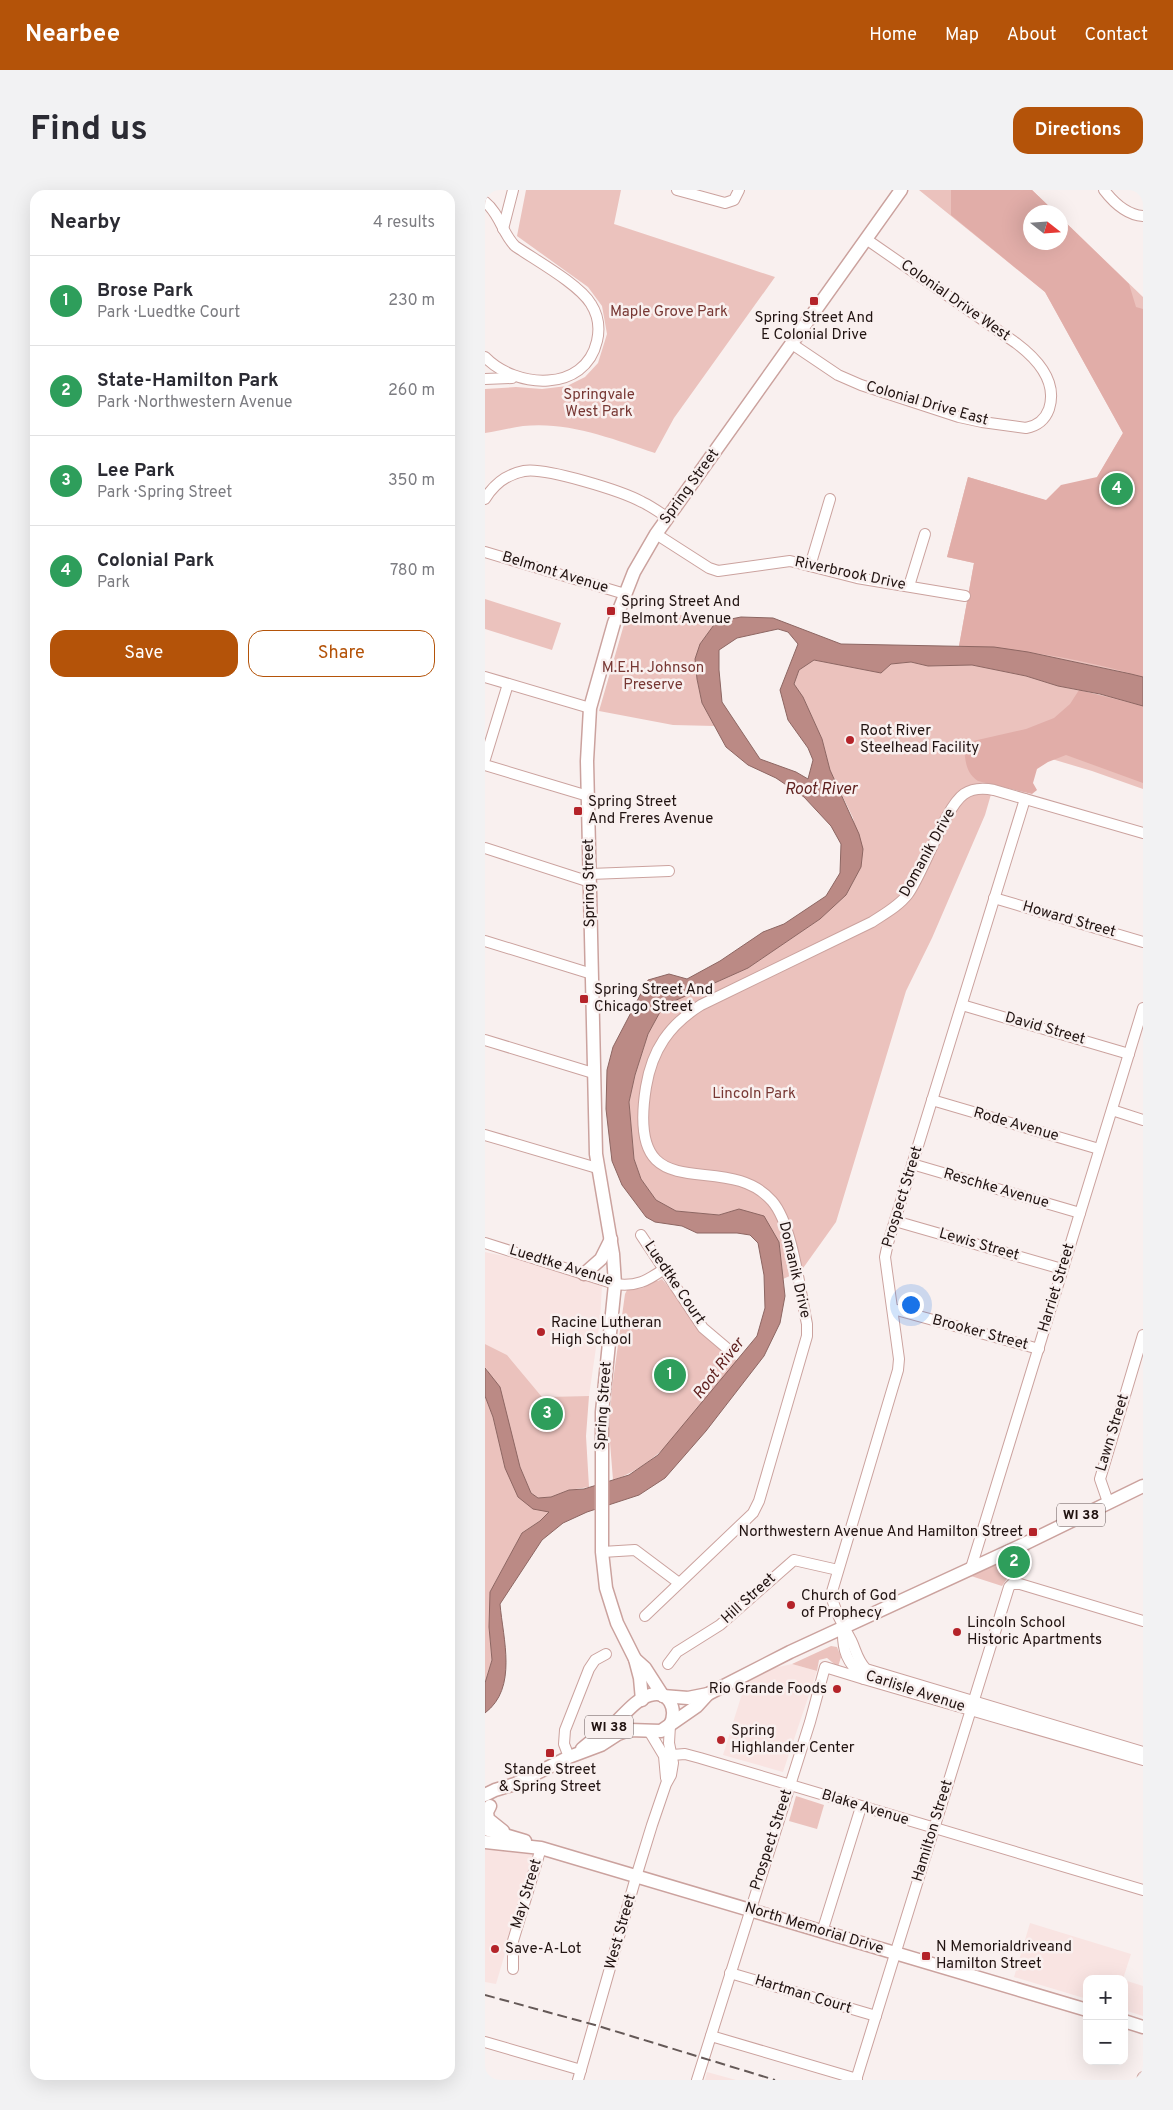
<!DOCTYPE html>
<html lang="en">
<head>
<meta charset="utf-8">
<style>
	body { margin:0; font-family:Overpass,sans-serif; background:#f2f2f3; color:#2b2b33 }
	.controls { position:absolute; right:15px; bottom:15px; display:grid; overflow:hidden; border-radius:10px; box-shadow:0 5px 20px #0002 }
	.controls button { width:45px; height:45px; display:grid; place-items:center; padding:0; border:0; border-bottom:1px solid #e1e1e2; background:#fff; color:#2b2b33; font:25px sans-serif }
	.compass { position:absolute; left:538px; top:15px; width:45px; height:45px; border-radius:50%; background:#fff; box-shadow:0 5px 20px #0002; rotate:107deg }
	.you { position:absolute; left:425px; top:1114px; width:18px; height:18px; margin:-12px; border:4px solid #fff; border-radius:50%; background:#1a73e8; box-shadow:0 0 0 8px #1a73e833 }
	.badge { display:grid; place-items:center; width:32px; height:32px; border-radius:50%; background:#b45309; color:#fff; font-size:16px; font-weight:700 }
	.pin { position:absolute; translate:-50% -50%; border:2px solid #fff; box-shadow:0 1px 5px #0006 }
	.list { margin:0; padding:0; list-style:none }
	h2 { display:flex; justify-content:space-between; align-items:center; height:65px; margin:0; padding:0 20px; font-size:21px }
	h2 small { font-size:16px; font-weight:400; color:#7c7c81 }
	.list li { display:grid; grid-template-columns:32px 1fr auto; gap:15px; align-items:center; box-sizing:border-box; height:90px; padding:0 20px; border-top:1px solid #e1e1e2 }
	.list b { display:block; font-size:19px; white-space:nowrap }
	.list p { margin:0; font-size:16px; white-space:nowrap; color:#7c7c81 }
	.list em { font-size:16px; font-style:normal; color:#7c7c81 }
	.actions { display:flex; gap:10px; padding:15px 20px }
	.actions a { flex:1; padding:11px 0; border:1px solid #b45309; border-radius:15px; text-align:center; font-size:18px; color:#b45309 }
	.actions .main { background:#b45309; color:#fff }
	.map { position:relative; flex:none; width:658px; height:1890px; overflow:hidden; border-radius:15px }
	header { display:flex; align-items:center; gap:30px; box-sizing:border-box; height:70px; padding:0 25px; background:#b45309; color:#fff }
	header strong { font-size:24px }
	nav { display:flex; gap:28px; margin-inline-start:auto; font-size:18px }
	.intro { display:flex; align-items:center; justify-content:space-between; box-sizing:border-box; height:120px; padding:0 30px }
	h1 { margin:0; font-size:35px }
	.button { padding:12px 22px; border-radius:15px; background:#b45309; color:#fff; font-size:18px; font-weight:700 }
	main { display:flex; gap:30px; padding:0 30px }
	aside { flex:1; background:#fff; border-radius:15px; box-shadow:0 5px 20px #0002 }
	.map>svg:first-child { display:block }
	.built { fill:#f9e4e2 }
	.green { fill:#ebc2bd }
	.forest { fill:#e1ada8 }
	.water { fill:#bb8a85; stroke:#8d6662; fill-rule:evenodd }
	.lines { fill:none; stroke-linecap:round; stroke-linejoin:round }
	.minor-casing { stroke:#cba29e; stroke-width:12 }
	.major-casing { stroke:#cba29e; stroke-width:15 }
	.minor { stroke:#fff; stroke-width:10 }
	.major { stroke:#fff; stroke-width:12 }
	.rail { stroke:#655957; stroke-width:2; stroke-dasharray:10 5; stroke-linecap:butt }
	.poi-dot { fill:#b42329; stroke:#f9f0ef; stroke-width:2 }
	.labels { text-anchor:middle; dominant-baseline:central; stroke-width:5; stroke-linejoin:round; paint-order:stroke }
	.shield { fill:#f9f0ef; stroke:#625554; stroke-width:1 }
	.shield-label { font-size:14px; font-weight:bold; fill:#211311 }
	.street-label { font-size:15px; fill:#211311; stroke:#f9f0ef }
	.park-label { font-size:15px; fill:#773733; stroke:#f9f0ef }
	.poi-label { font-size:15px; fill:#211311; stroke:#f9f0ef; text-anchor:start }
	.water-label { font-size:16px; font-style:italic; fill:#602220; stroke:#f9f0ef }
</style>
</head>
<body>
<header>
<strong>Nearbee</strong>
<nav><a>Home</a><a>Map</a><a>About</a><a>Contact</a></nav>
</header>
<div class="intro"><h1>Find us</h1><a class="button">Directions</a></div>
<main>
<aside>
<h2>Nearby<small>4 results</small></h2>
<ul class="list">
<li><span class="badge" style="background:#2e9e5b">1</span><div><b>Brose Park</b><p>Park · Luedtke Court</p></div><em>230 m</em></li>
<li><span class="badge" style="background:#2e9e5b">2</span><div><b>State-Hamilton Park</b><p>Park · Northwestern Avenue</p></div><em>260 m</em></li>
<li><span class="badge" style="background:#2e9e5b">3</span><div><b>Lee Park</b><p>Park · Spring Street</p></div><em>350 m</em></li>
<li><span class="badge" style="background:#2e9e5b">4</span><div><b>Colonial Park</b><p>Park</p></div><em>780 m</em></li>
</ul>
<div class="actions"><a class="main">Save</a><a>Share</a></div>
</aside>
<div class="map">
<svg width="658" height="1890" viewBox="0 0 658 1890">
	<rect width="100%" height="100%" fill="#f9f0ef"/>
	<g class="built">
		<polygon points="0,1062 42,1071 117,1096 115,1130 104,1206 57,1207 22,1165 0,1154"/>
		<polygon points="307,1474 332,1481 298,1582 238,1565 260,1494 289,1478"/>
		<polygon points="0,1658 49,1665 11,1794 0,1792"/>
		<polygon points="545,1733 646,1764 638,1789 602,1789 602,1809 529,1787"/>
		<polygon points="639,1790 658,1796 658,1826 639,1820"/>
		<polygon points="222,1882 251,1890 220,1890"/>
	</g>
	<g class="green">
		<path d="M41,0H136L129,34L290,87L189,228L170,263C128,249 83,231 38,236C25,238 13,241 0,243V199L31,197L57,199L82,196L100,187L113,173L122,144L117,116L103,97L32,46Z"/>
		<path d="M434,0H547L570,22H546V52H576V28L658,107V599L607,581L550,564L509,594L500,625L447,748L421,801L351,1032L316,1081L298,1089L294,1052L254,1019L234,1025L191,1021L171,1010L156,989L149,969L144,912L150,885L163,844L175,822L187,812L263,778L335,729L361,705L376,677L368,628L345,580L337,549L318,507L309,494L314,480L329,470L396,483L406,474L426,472L443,476L487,475L541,486L573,496L626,507L633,481C580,470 529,458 474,456L489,373L462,367L483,287L593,320L638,243L560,102Z"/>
		<polygon points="0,409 76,433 67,460 0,439"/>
		<polygon points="142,424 231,426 231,432 215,454 212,489 217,513 230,536 188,535 114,521"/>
		<path d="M177,1089L218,1138L244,1160L252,1172C218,1213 180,1274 128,1290L124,1240L127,1198L140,1104L142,1100L158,1098L169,1090L173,1091Z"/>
		<polygon points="0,1154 22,1165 57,1207 104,1206 101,1246 104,1297 84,1300 66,1307 53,1308 46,1303 35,1277 25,1242 2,1179 0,1178"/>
		<polygon points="0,1206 8,1227 20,1278 64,1322 55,1331 37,1343 5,1402 4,1437 7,1470 0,1493"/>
		<polygon points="545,1358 535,1386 524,1386 517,1396 486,1386"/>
		<polygon points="346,1456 352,1457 356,1467 353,1477 342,1468 334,1470 332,1481 307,1474"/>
		<polygon points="311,1606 339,1615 332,1639 304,1631"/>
	</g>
	<g class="forest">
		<path d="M466,0H547L570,22H546V52H576V28L644,94L651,117L658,119V487C600,470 535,458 474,456L489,373L462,367L483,287L561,310L576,295L612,287L638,243L560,102L466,25Z"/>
		<path d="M594,500L658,516V593L581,565L563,572L552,579L548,593L552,600L547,604L493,591C481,583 481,573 479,560L488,551L541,539L569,528L585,514Z"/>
	</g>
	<path class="water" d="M256,427L288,428L356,454L509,457L543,462L646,484L658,487V516L615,504L573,496L541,486L487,475L443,476L426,472L406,474L396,483L329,470L314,480L309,494L318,507L337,549L345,580L374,644L378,659L376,677L361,705L335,729L263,778L187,812L175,822L163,844L150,885L144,912L149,969L156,989L171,1010L191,1021L234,1025L254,1019L279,1026L294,1052L300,1106L295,1133L279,1166L221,1241L180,1288L154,1305L102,1322L78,1333L57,1350L15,1414C18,1449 33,1498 0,1523V1493L7,1470L4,1437L5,1402L37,1343L55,1331L64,1322L48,1319L33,1307L20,1278L8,1227L0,1206V1178L15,1197L35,1277L46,1303L53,1308L66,1307L84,1300L99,1299L144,1285L173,1265L272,1146L280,1118L279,1085L273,1053L265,1045L252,1043H212L197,1036L170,1032L161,1027L137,995L127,971L121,919L122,880L128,857L163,790L184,784L202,789L235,771L278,742L299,734L341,706L355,683L356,654L346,636L319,607L291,588L263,575L241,557L217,513L212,489L210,469L215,454L231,432ZM293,439L303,442L313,454L295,500L303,530L323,558L328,570L323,589L311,582L275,569L237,512L234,480V460L252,448Z"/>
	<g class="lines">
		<defs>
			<g id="minor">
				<polyline points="192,0 240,13 249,10 254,0"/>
				<path d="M619,0C629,13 642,25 658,26"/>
				<path d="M0,12C15,24 17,43 30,56C50,70 94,94 106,114C113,125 115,138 112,151C100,203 31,199 0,167"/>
				<polyline points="18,39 28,0"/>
				<path d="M307,154L353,185L376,195L474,227L497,232L541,238C552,236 560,230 564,219C573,191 551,168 531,153L381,49"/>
				<polyline points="0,189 27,188"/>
				<path d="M0,309C9,294 23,284 39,281C60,277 137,301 157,312C166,316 174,322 183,328"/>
				<polyline points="171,344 224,378 233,381 305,371 372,388 480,406"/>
				<polyline points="0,362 140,404"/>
				<polyline points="325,376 345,309"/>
				<polyline points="424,396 440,344"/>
				<polyline points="0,487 105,518"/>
				<polyline points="0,569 23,494"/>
				<polyline points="0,575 103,606"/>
				<path d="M540,609L403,1053L400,1067L414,1169L413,1180L346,1405C350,1422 358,1435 366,1450C371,1460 372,1470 381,1479L658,1562"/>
				<polyline points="0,658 105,692"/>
				<polyline points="105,684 184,681"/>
				<polyline points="509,708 658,752"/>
				<polyline points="0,751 107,784"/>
				<polyline points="477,815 644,864"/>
				<polyline points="0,850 108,883"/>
				<polyline points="447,910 614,959"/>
				<polyline points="627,920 658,930"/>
				<polyline points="0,945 112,978"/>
				<polyline points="427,974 595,1023"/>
				<polyline points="410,1031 577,1079"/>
				<polyline points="156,1045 218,1138 244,1160"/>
				<path d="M0,1053L130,1094C151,1097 162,1091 179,1079"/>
				<polyline points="408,1119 554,1159"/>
				<polyline points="623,1312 615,1289 658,1145"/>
				<polyline points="117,1362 150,1360 194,1393"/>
				<polyline points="486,1378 658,818"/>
				<path d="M160,1426L268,1323L274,1311L322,1146V1134C315,1102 308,1035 287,1011C239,956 140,1027 161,897C167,860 184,835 216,815L387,732C399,724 414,716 423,704C439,682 460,617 479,604C488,598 499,598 509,600L658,643"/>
				<path d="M358,1438C357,1461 362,1472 379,1489L658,1570"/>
				<polyline points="183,1474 192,1462 235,1435 309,1370 353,1380"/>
				<polyline points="164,1541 179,1566 181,1588"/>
				<polyline points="187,1565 200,1564 215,1568 658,1700"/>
				<polyline points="84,1567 79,1554 80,1540 104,1479 110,1470 121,1464"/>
				<polyline points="337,1742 376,1617"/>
				<polyline points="28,1779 28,1751 56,1658"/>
				<polyline points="245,1783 391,1826"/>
				<polyline points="226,1846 372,1889"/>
				<polyline points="0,1852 96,1880"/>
				<polyline points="93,1890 151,1687 167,1635 181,1594 186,1585 188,1573 184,1553 185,1535"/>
				<polyline points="212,1890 325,1532 340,1477 379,1489"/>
				<polyline points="371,1890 524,1397 527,1394 535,1394 658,1431"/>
				<polyline points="657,1890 658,1887"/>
			</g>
			<g id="major">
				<polyline points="99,1084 116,1069 126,1049"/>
				<polyline points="150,1469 160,1478 178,1506"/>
				<polyline points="178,1506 203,1508 223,1504 305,1462 535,1356 658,1296"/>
				<polyline points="157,1510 155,1488 150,1469 132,1433 126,1414 121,1398 117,1362 117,1222 130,1094 128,1064 111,964 102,571 105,518 129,433 149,382 171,344 416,0"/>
				<path d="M97,1559C107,1550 118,1543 128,1535C139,1525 151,1509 165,1505C184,1499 193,1520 185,1535"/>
				<polyline points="0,1605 10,1600 30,1594 84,1567 116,1555 133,1544 144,1540 176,1541 212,1516 223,1504"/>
				<polyline points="5,1616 2,1622 3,1629 18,1641"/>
				<polyline points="0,1639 40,1651"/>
				<polyline points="0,1652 56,1658 602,1820"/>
				<polyline points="639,1831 658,1837"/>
			</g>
		</defs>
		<use href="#minor" class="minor-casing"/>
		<use href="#major" class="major-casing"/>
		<use href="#minor" class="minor"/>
		<use href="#major" class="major"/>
		<polyline class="rail" points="0,1805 110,1835 290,1890"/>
	</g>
	<g class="poi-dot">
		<rect x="324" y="106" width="10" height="10" rx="2.5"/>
		<rect x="121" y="416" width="10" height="10" rx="2.5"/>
		<circle cx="365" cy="550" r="5"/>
		<rect x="88" y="616" width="10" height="10" rx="2.5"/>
		<rect x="94" y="804" width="10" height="10" rx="2.5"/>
		<circle cx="56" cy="1142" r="5"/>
		<rect x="543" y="1337" width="10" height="10" rx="2.5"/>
		<circle cx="306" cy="1415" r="5"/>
		<circle cx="472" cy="1442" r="5"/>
		<circle cx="352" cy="1499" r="5"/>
		<circle cx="236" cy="1550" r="5"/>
		<rect x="60" y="1558" width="10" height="10" rx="2.5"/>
		<circle cx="10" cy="1759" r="5"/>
		<rect x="436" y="1761" width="10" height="10" rx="2.5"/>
	</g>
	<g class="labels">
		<g class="shield">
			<rect x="572" y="1313.5" width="48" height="23" rx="4"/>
			<rect x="100" y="1525.5" width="48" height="23" rx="4"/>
		</g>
		<g class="shield-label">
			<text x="596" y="1325">WI 38</text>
			<text x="124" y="1537">WI 38</text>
		</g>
		<g class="street-label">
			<text transform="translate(470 111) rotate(35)">Colonial Drive West</text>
			<text transform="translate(442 214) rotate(16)">Colonial Drive East</text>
			<text transform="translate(205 297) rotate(-54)">Spring Street</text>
			<text transform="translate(70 383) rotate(17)">Belmont Avenue</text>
			<text transform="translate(365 384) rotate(12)">Riverbrook Drive</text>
			<text transform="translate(443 663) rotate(-61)">Domanik Drive</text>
			<text transform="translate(105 693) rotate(-91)">Spring Street</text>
			<text transform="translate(584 730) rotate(16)">Howard Street</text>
			<text transform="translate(560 839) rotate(16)">David Street</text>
			<text transform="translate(531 935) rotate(16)">Rode Avenue</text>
			<text transform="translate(511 999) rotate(16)">Reschke Avenue</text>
			<text transform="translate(418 1007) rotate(-73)">Prospect Street</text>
			<text transform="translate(494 1055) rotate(16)">Lewis Street</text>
			<text transform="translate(76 1076) rotate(17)">Luedtke Avenue</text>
			<text transform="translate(309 1080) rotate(77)">Domanik Drive</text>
			<text transform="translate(189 1093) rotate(56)">Luedtke Court</text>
			<text transform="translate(572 1098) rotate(-73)">Harriet Street</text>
			<text transform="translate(495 1143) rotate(15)">Brooker Street</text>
			<text transform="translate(119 1216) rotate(-86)">Spring Street</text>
			<text transform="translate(628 1243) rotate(-73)">Lawn Street</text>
			<text transform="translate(264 1409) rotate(-42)">Hill Street</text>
			<text transform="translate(430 1502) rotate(18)">Carlisle Avenue</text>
			<text transform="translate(380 1618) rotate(17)">Blake Avenue</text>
			<text transform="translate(448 1641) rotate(-73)">Hamilton Street</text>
			<text transform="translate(287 1650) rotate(-72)">Prospect Street</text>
			<text transform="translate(42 1704) rotate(-73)">May Street</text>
			<text transform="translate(329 1739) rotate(17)">North Memorial Drive</text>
			<text transform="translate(136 1742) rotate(-74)">West Street</text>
			<text transform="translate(318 1805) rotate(17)">Hartman Court</text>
		</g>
		<g class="park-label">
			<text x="184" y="122">Maple Grove Park</text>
			<text x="114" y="205">Springvale<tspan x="114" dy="17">West Park</tspan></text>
			<text x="168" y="478">M.E.H. Johnson<tspan x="168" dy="17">Preserve</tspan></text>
			<text x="269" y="904">Lincoln Park</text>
		</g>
		<g class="poi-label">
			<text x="329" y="128" text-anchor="middle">Spring Street And<tspan x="329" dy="17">E Colonial Drive</tspan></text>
			<text x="136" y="412">Spring Street And<tspan x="136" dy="17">Belmont Avenue</tspan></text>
			<text x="375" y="541">Root River<tspan x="375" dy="17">Steelhead Facility</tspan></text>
			<text x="103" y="612">Spring Street<tspan x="103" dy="17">And Freres Avenue</tspan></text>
			<text x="109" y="800">Spring Street And<tspan x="109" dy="17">Chicago Street</tspan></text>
			<text x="66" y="1133">Racine Lutheran<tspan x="66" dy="17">High School</tspan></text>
			<text x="538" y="1342" text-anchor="end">Northwestern Avenue And Hamilton Street</text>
			<text x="316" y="1406">Church of God<tspan x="316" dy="17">of Prophecy</tspan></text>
			<text x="482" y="1433">Lincoln School<tspan x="482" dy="17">Historic Apartments</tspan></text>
			<text x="342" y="1499" text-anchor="end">Rio Grande Foods</text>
			<text x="246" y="1541">Spring<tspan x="246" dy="17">Highlander Center</tspan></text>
			<text x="65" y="1580" text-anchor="middle">Stande Street<tspan x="65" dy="17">&amp; Spring Street</tspan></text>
			<text x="451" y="1757">N Memorialdriveand<tspan x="451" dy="17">Hamilton Street</tspan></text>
			<text x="20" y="1759">Save-A-Lot</text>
		</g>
		<g class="water-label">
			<text x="336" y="600">Root River</text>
			<text transform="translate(234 1179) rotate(-52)">Root River</text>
		</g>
	</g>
</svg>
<div class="controls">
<button>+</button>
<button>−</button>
</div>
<svg class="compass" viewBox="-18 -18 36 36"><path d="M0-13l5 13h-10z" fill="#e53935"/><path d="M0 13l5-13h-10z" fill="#7c7c81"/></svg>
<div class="you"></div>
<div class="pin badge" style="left:185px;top:1185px;background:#2e9e5b">1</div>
<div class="pin badge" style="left:529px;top:1372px;background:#2e9e5b">2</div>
<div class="pin badge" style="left:62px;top:1224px;background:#2e9e5b">3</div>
<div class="pin badge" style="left:632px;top:299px;background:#2e9e5b">4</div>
</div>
</main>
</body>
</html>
